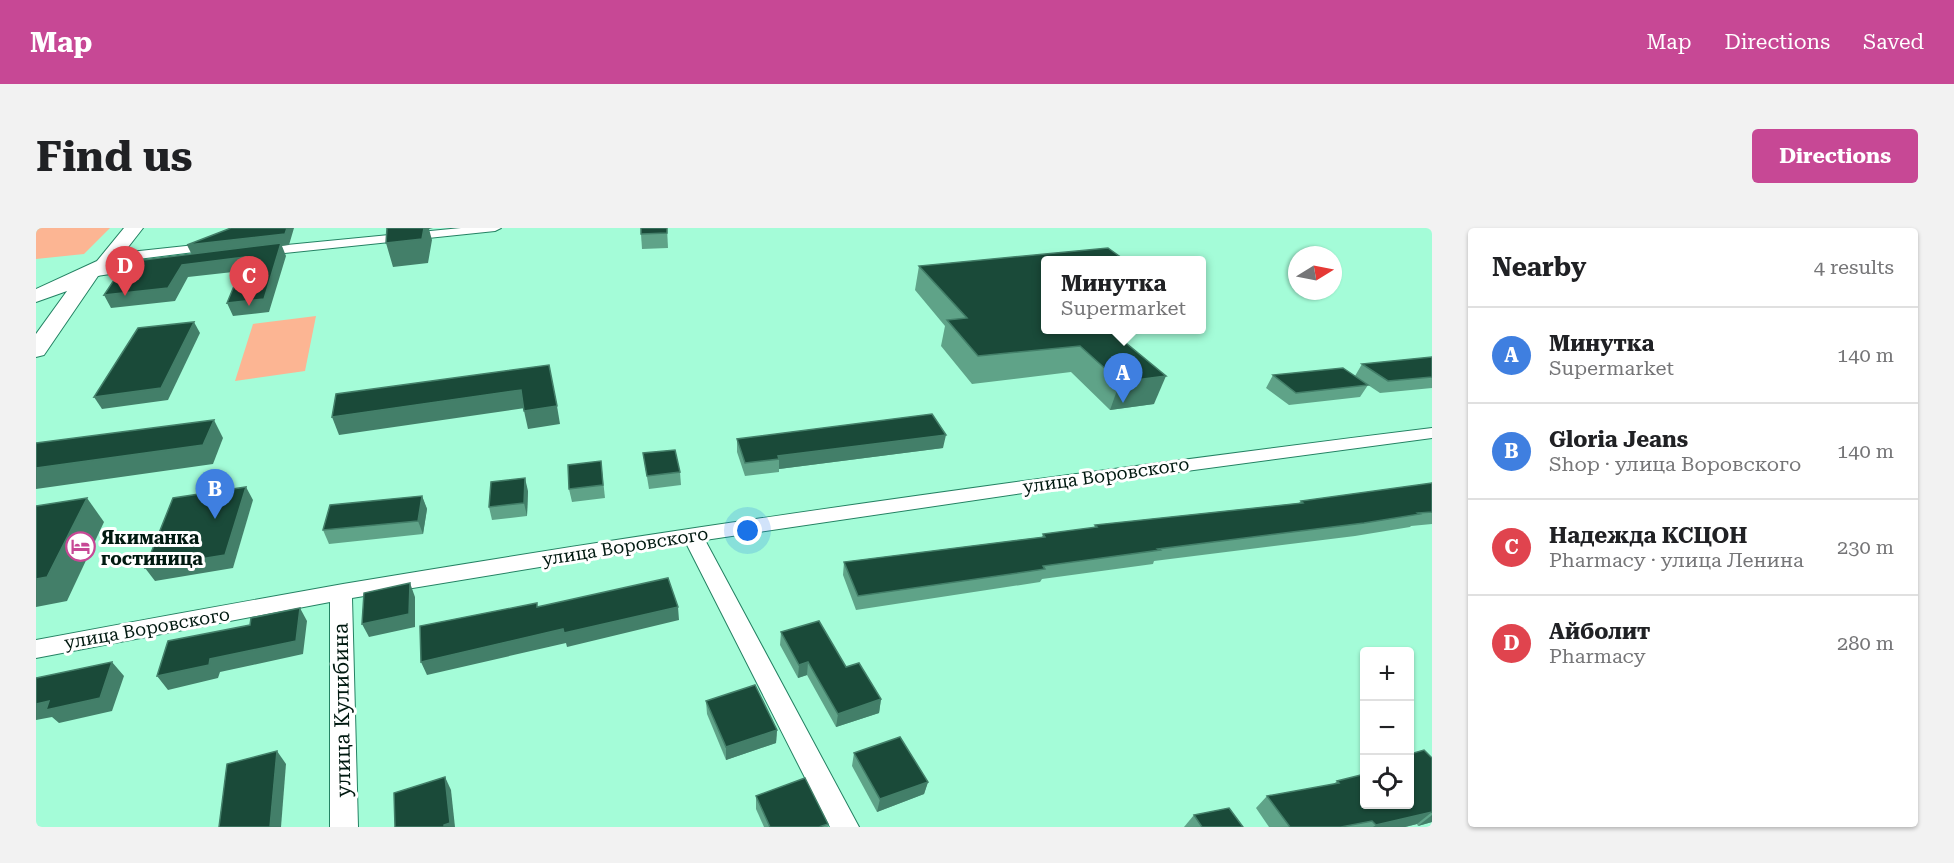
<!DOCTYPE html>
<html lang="en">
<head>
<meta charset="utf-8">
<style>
	body { margin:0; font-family:"Roboto Serif",serif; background:#f2f2f2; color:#202124 }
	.controls { position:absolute; right:18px; bottom:18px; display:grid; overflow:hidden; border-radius:6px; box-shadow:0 2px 4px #0004 }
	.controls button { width:54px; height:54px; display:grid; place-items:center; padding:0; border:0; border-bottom:2px solid #e0e0e0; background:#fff; color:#202124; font:30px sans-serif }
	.compass { position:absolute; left:1252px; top:18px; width:54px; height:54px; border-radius:50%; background:#fff; box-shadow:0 2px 4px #0004; rotate:80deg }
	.you { position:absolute; left:712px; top:303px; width:21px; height:21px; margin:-15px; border:4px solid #fff; border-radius:50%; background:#1a73e8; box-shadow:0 0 0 9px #1a73e833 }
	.badge { display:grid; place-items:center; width:39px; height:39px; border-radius:50%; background:#c74895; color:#fff; font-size:20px; font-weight:700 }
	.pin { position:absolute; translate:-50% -50px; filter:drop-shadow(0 2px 3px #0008) }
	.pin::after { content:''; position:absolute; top:32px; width:21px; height:18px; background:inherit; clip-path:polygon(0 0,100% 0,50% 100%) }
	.popup { position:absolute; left:1005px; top:28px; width:165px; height:78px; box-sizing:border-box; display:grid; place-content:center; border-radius:6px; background:#fff; filter:drop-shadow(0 2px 4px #0005); font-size:20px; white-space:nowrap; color:#757577 }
	.popup b { font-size:22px; color:#202124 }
	.popup::after { content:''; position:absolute; left:50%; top:100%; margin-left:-12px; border:12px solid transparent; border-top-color:#fff }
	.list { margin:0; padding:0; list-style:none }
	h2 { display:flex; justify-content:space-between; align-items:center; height:78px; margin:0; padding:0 24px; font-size:26px }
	h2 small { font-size:20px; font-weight:400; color:#757577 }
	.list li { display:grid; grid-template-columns:39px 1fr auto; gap:18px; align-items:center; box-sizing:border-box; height:96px; padding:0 24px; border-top:2px solid #e0e0e0 }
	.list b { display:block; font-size:22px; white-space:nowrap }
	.list p { margin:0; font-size:20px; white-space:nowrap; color:#757577 }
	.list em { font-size:20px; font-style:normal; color:#757577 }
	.icon { flex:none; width:33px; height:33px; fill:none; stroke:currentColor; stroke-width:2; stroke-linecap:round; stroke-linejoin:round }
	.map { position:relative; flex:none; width:1396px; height:599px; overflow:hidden; border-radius:6px }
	header { display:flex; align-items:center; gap:36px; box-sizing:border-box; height:84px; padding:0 30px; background:#c74895; color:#fff }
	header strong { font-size:28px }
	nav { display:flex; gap:33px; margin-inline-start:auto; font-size:21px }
	.intro { display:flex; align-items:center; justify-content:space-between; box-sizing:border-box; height:144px; padding:0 36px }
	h1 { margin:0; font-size:42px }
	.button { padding:15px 27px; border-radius:6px; background:#c74895; color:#fff; font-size:21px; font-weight:700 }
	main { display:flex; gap:36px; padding:0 36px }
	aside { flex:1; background:#fff; border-radius:6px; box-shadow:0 2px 4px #0004 }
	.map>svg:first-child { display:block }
	.green { fill:#fcb593 }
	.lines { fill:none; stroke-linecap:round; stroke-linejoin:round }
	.minor-casing { stroke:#248263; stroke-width:2 }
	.primary-casing { stroke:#248263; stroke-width:2 }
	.minor { fill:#fff; fill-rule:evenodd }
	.primary { fill:#fff; fill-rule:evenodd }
	.wall { fill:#5fa388 }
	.shaded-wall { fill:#437f69 }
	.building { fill:#1a4a39; stroke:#437f69; stroke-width:1.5 }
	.labels { text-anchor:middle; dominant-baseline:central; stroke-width:6; stroke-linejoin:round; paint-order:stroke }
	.street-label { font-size:18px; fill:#001910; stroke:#fff }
	.poi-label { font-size:18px; font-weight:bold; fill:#001910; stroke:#fff; text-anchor:start }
	.near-street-label { font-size:21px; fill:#001910; stroke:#fff }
</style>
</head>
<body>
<header>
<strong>Map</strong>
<nav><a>Map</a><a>Directions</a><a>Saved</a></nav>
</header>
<div class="intro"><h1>Find us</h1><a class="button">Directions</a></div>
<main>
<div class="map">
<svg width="1396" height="599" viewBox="0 0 1396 599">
	<rect width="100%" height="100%" fill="#a4fcd8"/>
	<g class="green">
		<polygon points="0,0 74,0 48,26 0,31"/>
		<polygon points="280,88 269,143 199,153 217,96"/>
	</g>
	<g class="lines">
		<defs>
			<g id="minor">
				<polygon points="425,0 465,0 459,3 220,28 214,24 220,20"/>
				<polygon points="178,15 184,19 182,21 94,32 88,28 94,24"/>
				<polygon points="111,33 115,34 115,40 54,49 48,45 54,41"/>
				<path d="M1396,200V210L987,265L669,312L823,599H794L650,315L316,370L322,599H294V374L0,430V412C102,393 205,374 307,356C669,295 1032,245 1396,200Z"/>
			</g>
			<polygon id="primary" points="88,0 107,0 75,41 62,48 8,127 0,129 0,106 31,63 0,74 0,61 61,33"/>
		</defs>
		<use href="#minor" class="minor-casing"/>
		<use href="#primary" class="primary-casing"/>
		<use href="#minor" class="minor"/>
		<use href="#primary" class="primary"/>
	</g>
	<g class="wall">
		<polygon points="631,0 632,20 606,21 605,6"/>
		<polygon points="1009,33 1009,102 1074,102 1118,176 1074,182 1035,144 936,156 905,118 909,98 879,62 883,38"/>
		<polygon points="1396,129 1396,160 1344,165 1332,157 1324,169 1253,177 1230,160 1237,147 1319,148 1326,136"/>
		<polygon points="701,211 907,220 743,241 743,244 709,248 701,224"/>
		<polygon points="607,225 644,244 645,257 613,261"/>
		<polygon points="565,233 569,270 536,274 533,261"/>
		<polygon points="1396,255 1396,296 1375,298 1374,299 1319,308 1118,333 1117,336 1006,351 1004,354 820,382 807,347 808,334 1006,309 1007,306 1058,300 1059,297 1263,275 1265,273"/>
		<polygon points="492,263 491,288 456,292 453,279"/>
		<polygon points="386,268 391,281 387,306 293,316 287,302"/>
		<polygon points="745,404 810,439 845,471 843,485 800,499 771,447 762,450 744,417"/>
		<polygon points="670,473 741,502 740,515 690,532 671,486"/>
		<polygon points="818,525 892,554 888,566 841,584 816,538"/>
		<polygon points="1396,530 1396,594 1382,598 1381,596 1369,599 1233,599 1220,580 1231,568 1298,556 1301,553"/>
		<polygon points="720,568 792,596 792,599 728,599 720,581"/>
		<polygon points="1158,587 1207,599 1148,599"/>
	</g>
	<g class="shaded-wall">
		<polygon points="251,0 258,0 253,17 246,18 250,28 233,84 197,88 191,75 244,18 156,27 151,17"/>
		<polygon points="357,0 397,0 393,1 396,12 392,35 357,39 350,15"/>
		<polygon points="210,29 215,42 152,49 139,73 75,80 68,67 146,37"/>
		<polygon points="158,94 164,105 132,172 66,181 58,169"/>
		<polygon points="1130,148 1118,176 1074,182 1084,154"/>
		<polygon points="485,162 489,180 303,207 296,189"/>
		<polygon points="521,178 524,196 492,201 488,183"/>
		<polygon points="178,192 187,210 177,236 0,261 0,240"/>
		<polygon points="910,207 907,220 743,241 743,231 742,228"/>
		<polygon points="489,250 492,263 491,288 488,275"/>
		<polygon points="210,259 217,272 197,340 119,353 109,340"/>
		<polygon points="386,268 391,281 387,306 382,293"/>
		<polygon points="51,270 68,294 31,373 0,379 0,351"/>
		<polygon points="374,355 379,369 379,399 333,409 326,396"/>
		<polygon points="642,379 643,392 531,419 530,415 391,447 385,434 527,401"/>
		<polygon points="264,380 271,393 267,426 184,444 182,450 132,462 121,448 174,431"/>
		<polygon points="76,434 88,448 76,483 23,495 16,489 0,492 0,476"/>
		<polygon points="772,434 771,447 762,450 763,437"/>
		<polygon points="845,471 843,485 800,499 802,486"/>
		<polygon points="741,502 740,515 690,532 690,519"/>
		<polygon points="241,523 250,536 245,599 234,599"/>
		<polygon points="409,549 415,562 419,599 408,599"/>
		<polygon points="892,554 888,566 841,584 844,571"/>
		<polygon points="1396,584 1381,596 1369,599 1337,599 1340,597"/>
		<polygon points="1396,587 1396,594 1382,598"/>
	</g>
	<g class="building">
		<polygon points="195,0 251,0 249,6 151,17"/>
		<polygon points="351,0 388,0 386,11 350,15"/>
		<polygon points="605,0 631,0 631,5 605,6"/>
		<polygon points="245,15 228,71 191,75 210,29 146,37 132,60 68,67 86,40 107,32"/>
		<polygon points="1072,20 1090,33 1009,33 1009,46 1007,46 1009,47 1009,102 1074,102 1130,148 1084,154 1044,118 942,128 911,92 931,90 883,38"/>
		<polygon points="158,94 125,160 58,169 102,100"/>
		<polygon points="1396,129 1396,149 1352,153 1326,136"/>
		<polygon points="513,137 521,178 488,183 485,162 296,189 300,166"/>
		<polygon points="1307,140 1332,157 1260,165 1237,147"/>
		<polygon points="896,186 910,207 742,228 743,231 709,235 701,211"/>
		<polygon points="178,192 167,217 0,240 0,215"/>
		<polygon points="639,222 644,244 611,248 607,225"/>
		<polygon points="565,233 567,257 533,261 532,237"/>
		<polygon points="489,250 488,275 453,279 455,254"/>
		<polygon points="1396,255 1396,284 1382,285 1384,286 1328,295 1122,321 1124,322 1007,338 1009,341 822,368 808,334 1009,309 1007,306 1061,299 1059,297 1267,275 1265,273"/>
		<polygon points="210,259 189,327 109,340 137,270"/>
		<polygon points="386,268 382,293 287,302 294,277"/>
		<polygon points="51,270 11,349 0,351 0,278"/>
		<polygon points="632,350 642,379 528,405 527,401 385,434 384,398 501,375 501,379"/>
		<polygon points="374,355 373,386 326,396 328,365"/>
		<polygon points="264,380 260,413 174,431 173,437 121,448 132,413 214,397 215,390"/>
		<polygon points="783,393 810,439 823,435 845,471 802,486 772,434 763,437 745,404"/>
		<polygon points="76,434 64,470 10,482 13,473 0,476 0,450"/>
		<polygon points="719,457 741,502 690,519 670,473"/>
		<polygon points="864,509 892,554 844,571 818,525"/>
		<polygon points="1388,522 1396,530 1396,584 1340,597 1336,593 1305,599 1254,599 1231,568 1303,555 1301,553 1329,546 1329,576 1374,576 1374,526"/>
		<polygon points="241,523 234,599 183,599 191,536"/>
		<polygon points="409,549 414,595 408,597 408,599 359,599 358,565"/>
		<polygon points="769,550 792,596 783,599 734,599 720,568"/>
		<polygon points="1193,580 1207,599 1166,599 1158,587"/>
	</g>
	<defs>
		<symbol id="hotel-ring" viewBox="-11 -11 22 22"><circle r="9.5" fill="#fff" stroke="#c74895" stroke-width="1.5"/><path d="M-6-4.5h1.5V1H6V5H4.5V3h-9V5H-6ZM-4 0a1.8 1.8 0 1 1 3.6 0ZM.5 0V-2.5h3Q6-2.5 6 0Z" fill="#c74895"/></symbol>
	</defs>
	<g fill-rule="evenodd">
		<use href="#hotel-ring" x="28" y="302" width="33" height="33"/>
	</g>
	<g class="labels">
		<g class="street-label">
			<text transform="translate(1070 247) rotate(-8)">улица Воровского</text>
			<text transform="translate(589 318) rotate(-9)">улица Воровского</text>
			<text transform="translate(111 400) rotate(-10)">улица Воровского</text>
		</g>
		<g class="poi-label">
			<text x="65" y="309">Якиманка<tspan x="65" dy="21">гостиница</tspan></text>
		</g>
		<g class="near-street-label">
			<text transform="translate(306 482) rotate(-91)">улица Кулибина</text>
		</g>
	</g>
</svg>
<div class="controls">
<button>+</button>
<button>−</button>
<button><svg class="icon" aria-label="locate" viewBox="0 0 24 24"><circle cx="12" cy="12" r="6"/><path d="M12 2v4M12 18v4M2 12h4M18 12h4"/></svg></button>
</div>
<svg class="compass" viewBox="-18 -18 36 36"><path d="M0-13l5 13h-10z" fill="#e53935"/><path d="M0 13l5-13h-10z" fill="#757577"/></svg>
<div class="you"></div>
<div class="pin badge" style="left:1087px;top:175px;background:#3f7fe0">A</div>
<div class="popup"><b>Минутка</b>Supermarket</div>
<div class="pin badge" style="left:179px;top:291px;background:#3f7fe0">B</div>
<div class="pin badge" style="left:213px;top:78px;background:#e0444e">C</div>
<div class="pin badge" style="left:89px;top:68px;background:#e0444e">D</div>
</div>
<aside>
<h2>Nearby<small>4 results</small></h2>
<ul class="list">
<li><span class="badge" style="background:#3f7fe0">A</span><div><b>Минутка</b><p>Supermarket</p></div><em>140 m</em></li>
<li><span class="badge" style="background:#3f7fe0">B</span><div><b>Gloria Jeans</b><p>Shop · улица Воровского</p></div><em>140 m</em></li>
<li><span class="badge" style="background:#e0444e">C</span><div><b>Надежда КСЦОН</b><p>Pharmacy · улица Ленина</p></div><em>230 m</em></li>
<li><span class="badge" style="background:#e0444e">D</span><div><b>Айболит</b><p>Pharmacy</p></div><em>280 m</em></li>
</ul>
</aside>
</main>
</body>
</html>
